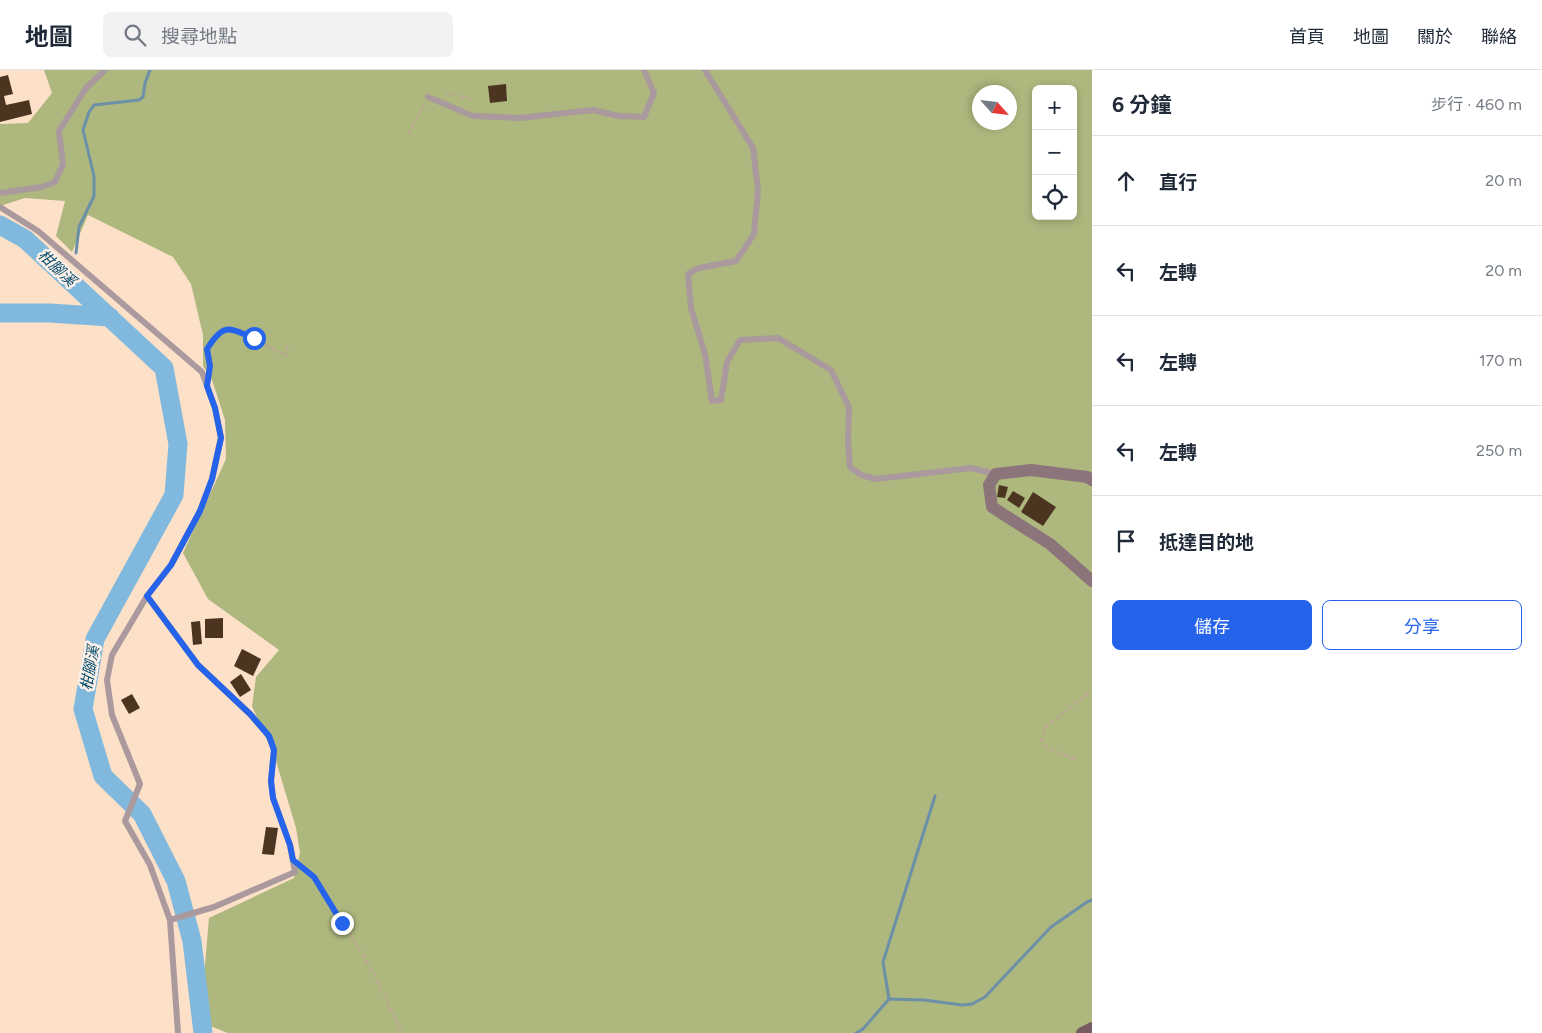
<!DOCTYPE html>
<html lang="zh-TW">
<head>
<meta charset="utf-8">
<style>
	body { margin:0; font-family:Figtree,"Noto Sans TC",sans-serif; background:#f2f2f3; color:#1f2937 }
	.controls { position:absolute; right:15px; top:15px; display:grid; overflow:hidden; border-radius:8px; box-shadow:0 2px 8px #0003 }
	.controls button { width:45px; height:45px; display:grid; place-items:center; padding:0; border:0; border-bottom:1px solid #e0e1e3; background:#fff; color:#1f2937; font:25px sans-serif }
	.compass { position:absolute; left:972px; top:15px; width:45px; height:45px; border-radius:50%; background:#fff; box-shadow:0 2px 8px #0003; rotate:117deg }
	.stop { position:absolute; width:15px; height:15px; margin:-11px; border:4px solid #2563eb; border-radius:50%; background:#fff }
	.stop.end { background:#2563eb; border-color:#fff; box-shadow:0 1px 5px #0008 }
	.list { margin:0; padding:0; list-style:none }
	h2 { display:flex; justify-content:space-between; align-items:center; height:65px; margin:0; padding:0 20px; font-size:21px }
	h2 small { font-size:16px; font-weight:400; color:#747a83 }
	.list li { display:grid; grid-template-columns:32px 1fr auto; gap:15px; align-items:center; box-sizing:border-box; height:90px; padding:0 20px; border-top:1px solid #e0e1e3 }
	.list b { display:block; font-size:19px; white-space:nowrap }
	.list em { font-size:16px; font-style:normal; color:#747a83 }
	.actions { display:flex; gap:10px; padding:15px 20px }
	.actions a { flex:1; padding:11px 0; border:1px solid #2563eb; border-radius:8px; text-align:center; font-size:18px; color:#2563eb }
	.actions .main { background:#2563eb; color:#fff }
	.icon { flex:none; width:28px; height:28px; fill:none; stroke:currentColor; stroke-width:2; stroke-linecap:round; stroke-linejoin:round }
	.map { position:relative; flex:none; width:1092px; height:963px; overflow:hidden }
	header { display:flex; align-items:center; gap:30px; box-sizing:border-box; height:70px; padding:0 25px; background:#fff; border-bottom:1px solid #e0e1e3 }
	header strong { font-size:24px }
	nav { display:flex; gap:28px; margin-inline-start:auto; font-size:18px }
	.search { width:350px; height:45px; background:#f2f2f3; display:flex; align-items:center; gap:12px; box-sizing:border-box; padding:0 18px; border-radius:8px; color:#747a83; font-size:19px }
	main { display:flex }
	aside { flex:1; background:#fff }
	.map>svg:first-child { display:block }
	.forest { fill:#adb77e; fill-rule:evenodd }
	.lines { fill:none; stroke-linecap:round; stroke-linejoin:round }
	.stream { stroke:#6c90a7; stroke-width:3 }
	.river { stroke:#80b9dd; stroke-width:19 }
	.building { fill:#4b3521 }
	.path { stroke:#bca693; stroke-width:2; stroke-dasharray:5 2.5; stroke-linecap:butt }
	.lane { stroke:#aa999d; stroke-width:6 }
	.secondary { stroke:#8c757a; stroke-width:12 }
	.primary { stroke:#765b61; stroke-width:12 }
	.route { stroke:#2563eb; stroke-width:6 }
	.labels { text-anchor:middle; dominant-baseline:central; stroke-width:5; stroke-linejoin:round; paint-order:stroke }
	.water-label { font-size:15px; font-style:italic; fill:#004b6d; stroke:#fcf0e7 }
</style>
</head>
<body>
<header>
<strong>地圖</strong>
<div class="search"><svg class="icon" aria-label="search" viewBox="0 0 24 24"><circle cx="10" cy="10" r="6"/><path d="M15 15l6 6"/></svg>搜尋地點</div>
<nav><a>首頁</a><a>地圖</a><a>關於</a><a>聯絡</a></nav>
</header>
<main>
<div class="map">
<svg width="1092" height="963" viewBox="0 0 1092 963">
	<rect width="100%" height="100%" fill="#fce0c8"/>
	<path class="forest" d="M44,0H1092V963H228L200,952L209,848L294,808L300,783L296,758L276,691L252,636L256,607L279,580L208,529L183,483L226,389L225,350L212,310L203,296V265L191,214L173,187L88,145L72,182L56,166L65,131L25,128L0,136V54L28,53L52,23ZM1036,19H1073V146H1036ZM979,22H1009V52H979Z"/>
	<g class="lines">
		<g class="stream">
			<polyline points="76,183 79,157 94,126 94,106 83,60 89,42 94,35 139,30 143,27 145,13 150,0"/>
			<polyline points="70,212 72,202"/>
			<polyline points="889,929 883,892 935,726"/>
			<polyline points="856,963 863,959 889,929 924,930 962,935 972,934 985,927 1051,857 1087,832 1092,830"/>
		</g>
		<g class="river">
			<polyline points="0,155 25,169 164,298 178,374 174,425 95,569 83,639 103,706 142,744 176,811 192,871 203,963"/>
			<polyline points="0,243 50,243 110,247"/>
		</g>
	</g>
	<g class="building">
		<polygon points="8,5 13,24 4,26 6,35 29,30 32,44 0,52 0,7"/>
		<polygon points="506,14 507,31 490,33 488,16"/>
		<polygon points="999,415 1008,417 1005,428 997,427"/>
		<polygon points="1013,421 1025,428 1019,438 1007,430"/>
		<polygon points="1033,422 1056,437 1043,456 1021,442"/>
		<polygon points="223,548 223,568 205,568 205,549"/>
		<polygon points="200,551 202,574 193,575 191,552"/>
		<polygon points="242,579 261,589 253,606 234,596"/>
		<polygon points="241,604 251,620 240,627 230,612"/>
		<polygon points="132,624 140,638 129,644 121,630"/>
		<polygon points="266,757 278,758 274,785 262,784"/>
	</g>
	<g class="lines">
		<g class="path">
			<polyline points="446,25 452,24 474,30"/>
			<polyline points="408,64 425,33"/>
			<path d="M210,299L207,279C212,271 216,263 225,260C235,256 275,280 286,286L288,276"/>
			<polyline points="1075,690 1045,676 1041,669 1045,657 1092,621"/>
			<polyline points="303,798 314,807 372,900 401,961"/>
		</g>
		<g class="lane">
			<polyline points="705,0 753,78 758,120 754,164 736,191 699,198 688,204 691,238 705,284 712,331 721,330 727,292 740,270 778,268 831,300 849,337 848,372 850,397 861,405 876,409 971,398 996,404"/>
			<polyline points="428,27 473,46 520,48 593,40 619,46 644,47 654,23 644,0"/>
			<polyline points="0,123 42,117 55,112 63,94 59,61 86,18 105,0"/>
			<polyline points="0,137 38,161 202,302 215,338 221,367 212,409 200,441 171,495 147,526 112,585 107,610 112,645 140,714 125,751 150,795 170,850 178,963"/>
			<polyline points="147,526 198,595 250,644 269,666 274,680 271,711 273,728 290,775 295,802 214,837 170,850"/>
		</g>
		<polyline class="secondary" points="1092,410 1087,407 1031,400 996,404 989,415 992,437 1050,474 1092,511"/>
		<polyline class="primary" points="1082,963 1092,958"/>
	</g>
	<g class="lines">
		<path class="route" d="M254,268C228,258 224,252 207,279L210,296L207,316L215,338L221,368L212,409L200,441L171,495L147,526L198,595L250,644L269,666L274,680L271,711L273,728L290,775L293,790L314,807L342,853"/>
	</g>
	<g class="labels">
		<g class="water-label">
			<text transform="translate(57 198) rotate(43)">柑腳溪</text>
			<text transform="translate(90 598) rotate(-80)">柑腳溪</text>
		</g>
	</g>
</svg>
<div class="controls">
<button>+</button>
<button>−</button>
<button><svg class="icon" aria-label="locate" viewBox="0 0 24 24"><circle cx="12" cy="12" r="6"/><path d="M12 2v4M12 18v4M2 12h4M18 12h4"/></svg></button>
</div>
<svg class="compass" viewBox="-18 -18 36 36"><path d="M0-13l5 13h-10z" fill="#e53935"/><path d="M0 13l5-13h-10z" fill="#747a83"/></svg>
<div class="stop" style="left:254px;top:268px"></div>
<div class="stop end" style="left:342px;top:853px"></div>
</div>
<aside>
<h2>6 分鐘<small>步行 · 460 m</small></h2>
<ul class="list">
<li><svg class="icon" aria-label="ahead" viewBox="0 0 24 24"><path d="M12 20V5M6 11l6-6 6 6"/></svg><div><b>直行</b></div><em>20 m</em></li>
<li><svg class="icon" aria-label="left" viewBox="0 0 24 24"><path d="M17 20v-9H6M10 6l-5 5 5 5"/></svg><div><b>左轉</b></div><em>20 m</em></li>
<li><svg class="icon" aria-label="left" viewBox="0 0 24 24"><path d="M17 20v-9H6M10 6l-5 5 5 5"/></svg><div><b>左轉</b></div><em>170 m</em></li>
<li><svg class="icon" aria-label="left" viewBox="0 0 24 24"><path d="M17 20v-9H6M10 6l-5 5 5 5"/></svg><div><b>左轉</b></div><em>250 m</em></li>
<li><svg class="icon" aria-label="arrive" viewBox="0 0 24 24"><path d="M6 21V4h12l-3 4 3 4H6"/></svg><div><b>抵達目的地</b></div></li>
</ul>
<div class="actions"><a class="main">儲存</a><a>分享</a></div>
</aside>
</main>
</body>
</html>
